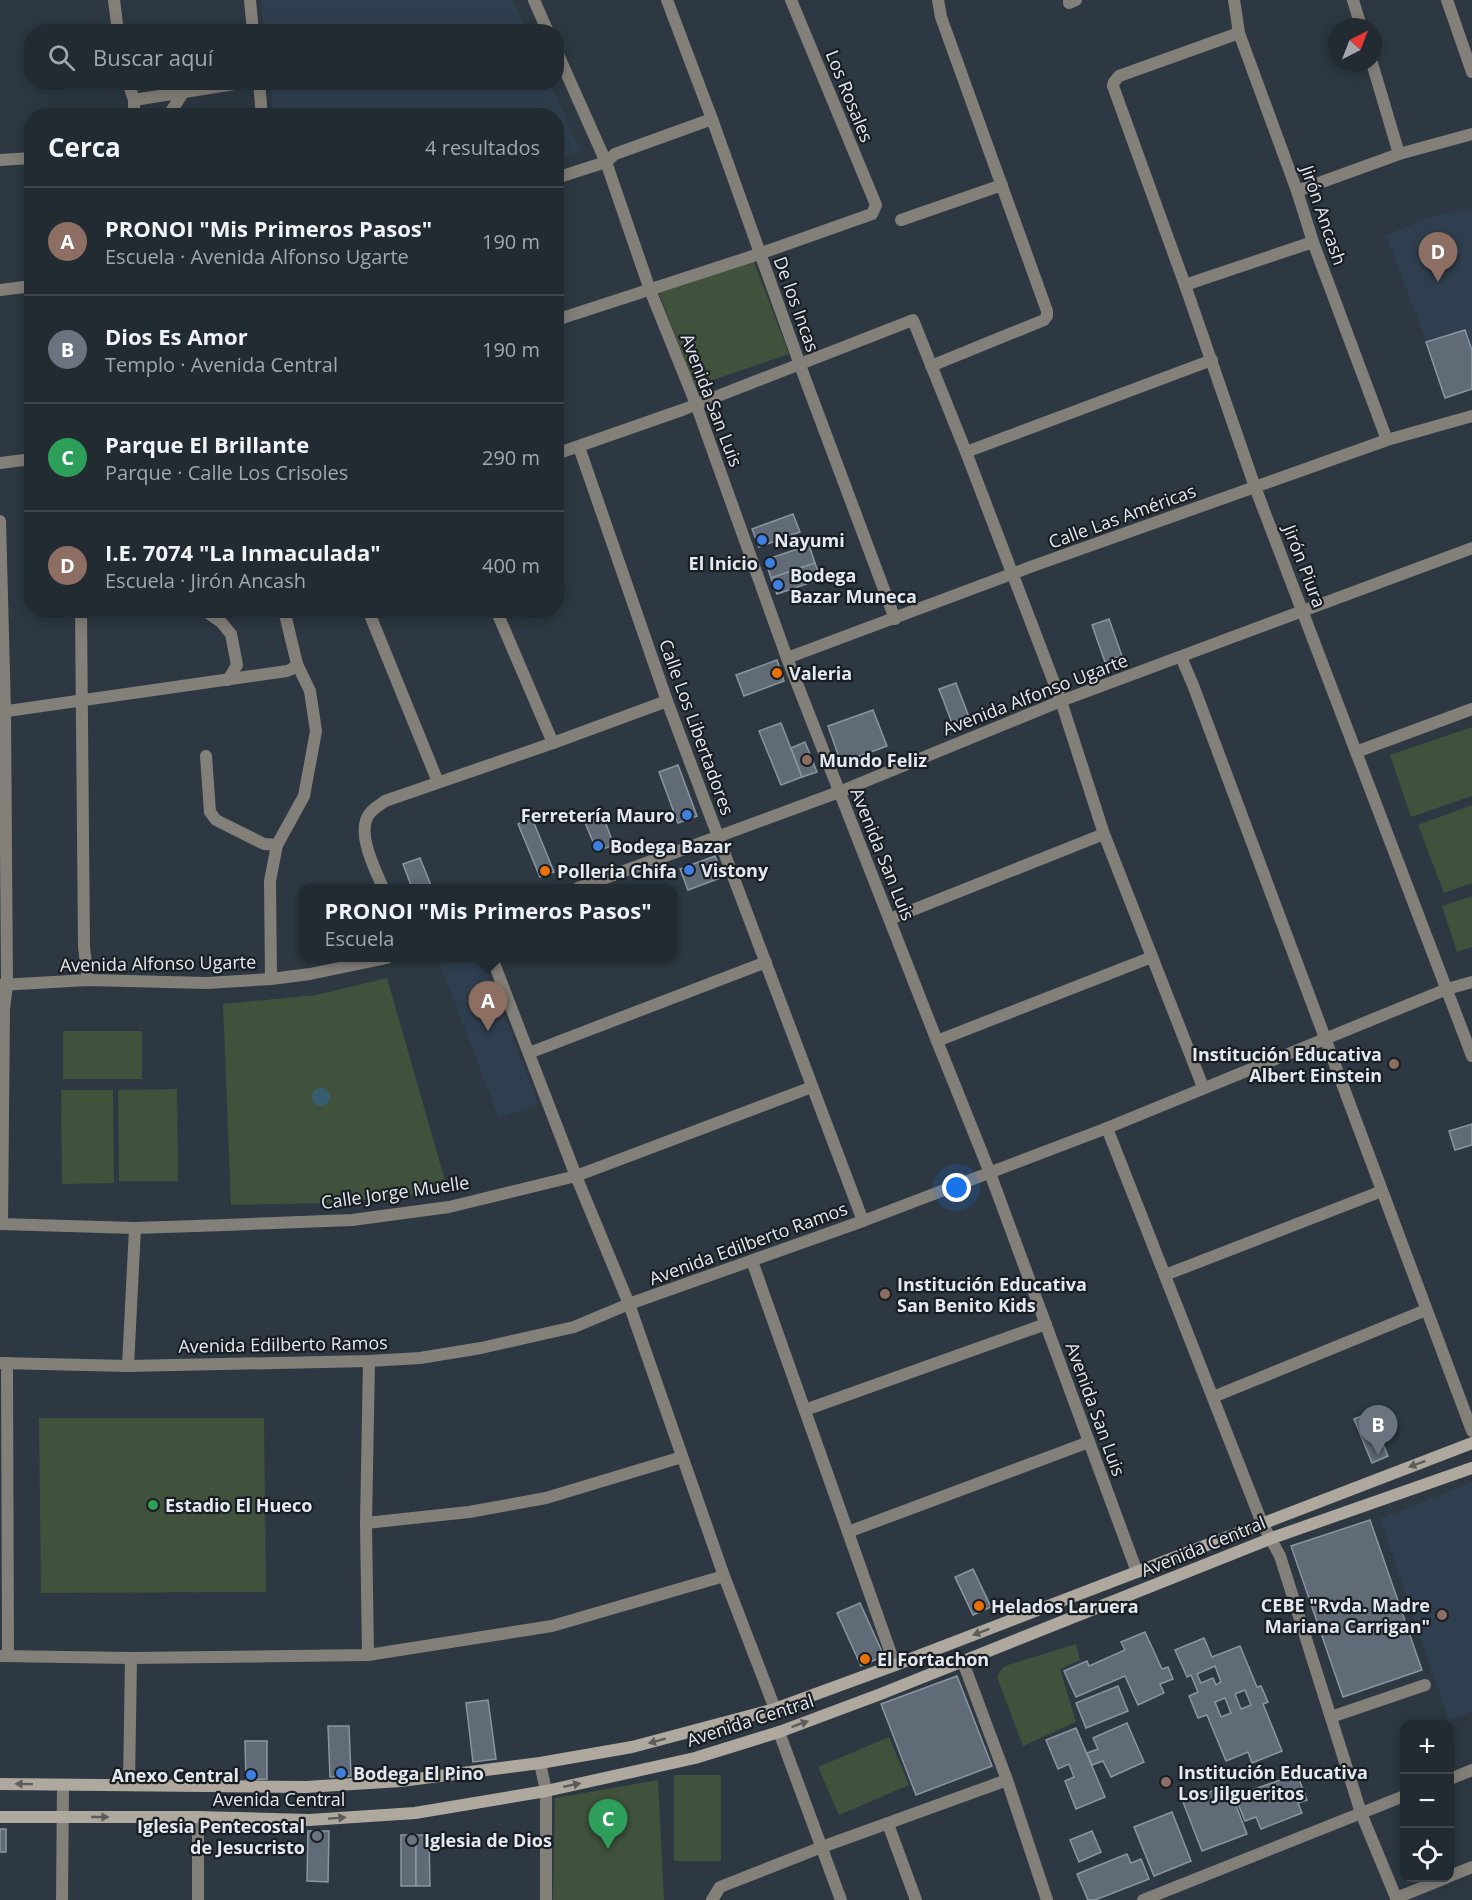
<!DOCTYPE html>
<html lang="es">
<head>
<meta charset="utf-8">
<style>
	body { margin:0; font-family:"Open Sans",sans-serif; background:#2a323a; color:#f1f3f6 }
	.controls { position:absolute; right:18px; bottom:18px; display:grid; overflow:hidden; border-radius:12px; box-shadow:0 3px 15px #0003 }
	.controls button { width:54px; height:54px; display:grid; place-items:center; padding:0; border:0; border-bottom:2px solid #3f464d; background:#222a32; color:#f1f3f6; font:30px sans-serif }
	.compass { position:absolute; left:1328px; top:18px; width:54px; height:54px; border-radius:50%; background:#222a32; box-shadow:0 3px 15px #0003; rotate:42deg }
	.you { position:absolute; left:957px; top:1188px; width:21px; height:21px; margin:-15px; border:4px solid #fff; border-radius:50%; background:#1a73e8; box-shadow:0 0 0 9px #1a73e833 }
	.badge { display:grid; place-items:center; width:39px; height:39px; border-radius:50%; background:#5cceba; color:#fff; font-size:20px; font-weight:700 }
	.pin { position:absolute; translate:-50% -50px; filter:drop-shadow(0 2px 3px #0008) }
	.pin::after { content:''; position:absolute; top:32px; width:21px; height:18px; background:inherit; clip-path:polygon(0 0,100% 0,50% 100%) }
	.popup { position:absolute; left:299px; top:884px; width:378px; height:78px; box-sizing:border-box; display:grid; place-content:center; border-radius:12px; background:#222a32; filter:drop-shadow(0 2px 4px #0005); font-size:20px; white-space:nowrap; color:#a2a7ac }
	.popup b { font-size:22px; color:#f1f3f6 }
	.popup::after { content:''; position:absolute; left:50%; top:100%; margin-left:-12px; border:12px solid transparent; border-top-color:#222a32 }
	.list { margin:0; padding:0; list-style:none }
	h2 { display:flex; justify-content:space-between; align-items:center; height:78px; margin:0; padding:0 24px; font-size:26px }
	h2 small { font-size:20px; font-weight:400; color:#a2a7ac }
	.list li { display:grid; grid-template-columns:39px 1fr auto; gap:18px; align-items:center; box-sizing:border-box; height:108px; padding:0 24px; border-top:2px solid #3f464d }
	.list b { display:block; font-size:22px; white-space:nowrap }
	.list p { margin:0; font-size:20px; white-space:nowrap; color:#a2a7ac }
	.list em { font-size:20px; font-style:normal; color:#a2a7ac }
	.icon { flex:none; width:33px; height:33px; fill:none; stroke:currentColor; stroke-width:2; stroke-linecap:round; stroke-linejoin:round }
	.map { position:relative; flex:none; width:1472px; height:1900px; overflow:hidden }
	.search { position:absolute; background:#222a32; box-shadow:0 3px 15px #0003; left:24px; top:24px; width:540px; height:66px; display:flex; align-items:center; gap:15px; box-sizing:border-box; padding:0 21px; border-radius:24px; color:#a2a7ac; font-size:22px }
	.panel { position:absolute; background:#222a32; box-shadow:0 3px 15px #0003; left:24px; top:108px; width:540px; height:510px; border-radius:24px }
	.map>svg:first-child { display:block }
	.built { fill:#303f4f }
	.green { fill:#40513c }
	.water { fill:#375e70 }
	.building { fill:#606b77; stroke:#8995a1; stroke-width:1.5; fill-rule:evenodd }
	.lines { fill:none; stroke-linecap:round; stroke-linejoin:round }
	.pedestrian { stroke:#837f79; stroke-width:12 }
	.minor { stroke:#837f79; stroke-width:12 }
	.tertiary { stroke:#837f79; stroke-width:12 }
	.secondary { stroke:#aea89e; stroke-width:12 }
	.oneway { fill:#5d5c5a }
	.shop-dot { fill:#3f7fe0; stroke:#1a1e23; stroke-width:2 }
	.food-dot { fill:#e8710a; stroke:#1a1e23; stroke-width:2 }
	.education-dot { fill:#8d6e63; stroke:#1a1e23; stroke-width:2 }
	.leisure-dot { fill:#2e9e5b; stroke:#1a1e23; stroke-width:2 }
	.worship-dot { fill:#6b7280; stroke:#1a1e23; stroke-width:2 }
	.labels { text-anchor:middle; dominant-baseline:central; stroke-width:4.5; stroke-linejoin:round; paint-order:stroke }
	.street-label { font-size:18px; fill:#e2e9f0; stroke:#1a1e23 }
	.poi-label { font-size:18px; font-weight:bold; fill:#e2e9f0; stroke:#1a1e23; text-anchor:start }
</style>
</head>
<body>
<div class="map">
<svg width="1472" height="1900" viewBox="0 0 1472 1900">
	<rect width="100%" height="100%" fill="#2d3842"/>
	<g class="built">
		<polygon points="261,0 513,0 527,31 264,31"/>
		<polygon points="270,83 550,83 581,152 557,161 556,116 273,115"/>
		<polygon points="1472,208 1472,347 1466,329 1426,341 1386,235 1435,216"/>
		<polygon points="442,958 482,958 538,1104 499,1118 438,959"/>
		<polygon points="1472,1482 1472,1711 1449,1721 1380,1519"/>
	</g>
	<g class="green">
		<polygon points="751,254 789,354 695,386 658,291"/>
		<polygon points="1472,727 1472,796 1411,817 1390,755"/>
		<polygon points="1472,805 1472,883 1444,893 1418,825"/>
		<polygon points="1472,896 1472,947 1457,952 1442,906"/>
		<polygon points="387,978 448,1191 332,1203 231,1205 223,1004 316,995"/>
		<rect x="63" y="1031" width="79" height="48"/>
		<polygon points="177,1089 178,1181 119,1181 118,1090"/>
		<polygon points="61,1090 113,1090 114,1183 62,1184"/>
		<polygon points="39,1418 264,1418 266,1592 41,1593"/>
		<polygon points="1076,1644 1080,1660 1060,1669 1076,1722 1023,1746 997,1677 1000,1671 1005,1666"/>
		<polygon points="889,1737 909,1785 839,1815 818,1767"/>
		<rect x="674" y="1775" width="47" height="86"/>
		<polygon points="658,1780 664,1900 553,1900 555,1798"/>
	</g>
	<circle class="water" cx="321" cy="1097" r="9"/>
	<g class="building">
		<polygon points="1465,330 1472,350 1472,389 1445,398 1426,342"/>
		<polygon points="793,514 800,532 759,547 752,529"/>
		<polygon points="809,545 815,563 771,578 765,560"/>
		<polygon points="815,563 821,579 777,594 771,578"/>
		<polygon points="1109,619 1122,656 1105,662 1092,625"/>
		<polygon points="777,660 784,681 744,696 736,675"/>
		<polygon points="956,683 969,717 952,723 939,689"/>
		<polygon points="873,710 887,746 841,763 828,726"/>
		<polygon points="781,723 802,777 781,785 759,731"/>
		<polygon points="805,742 817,772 802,777 791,748"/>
		<polygon points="678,765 697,816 678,823 659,772"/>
		<polygon points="601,811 614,845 597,851 583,818"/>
		<polygon points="532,818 554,872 540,877 518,824"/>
		<polygon points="715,856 723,877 688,890 680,869"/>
		<polygon points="420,858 432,888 412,888 403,864"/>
		<polygon points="1472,1124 1472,1145 1455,1150 1449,1131"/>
		<polygon points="1370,1413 1388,1456 1372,1463 1354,1419"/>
		<polygon points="1370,1520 1422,1670 1343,1697 1291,1546"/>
		<polygon points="973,1569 991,1607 973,1615 955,1577"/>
		<polygon points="860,1603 884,1656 861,1666 837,1613"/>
		<polygon points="1145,1632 1162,1669 1168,1667 1173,1679 1160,1684 1164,1693 1138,1705 1125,1676 1076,1697 1064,1671 1087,1661 1089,1666 1125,1650 1121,1642"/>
		<path d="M1204,1638L1212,1657L1240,1646L1257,1687L1261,1686L1268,1702L1263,1704L1282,1751L1252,1763L1248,1752L1226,1761L1207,1715L1198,1718L1189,1696L1198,1692L1191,1675L1187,1677L1175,1650ZM1215,1666L1221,1682L1216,1685L1213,1678L1201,1683L1197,1674ZM1245,1690L1251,1705L1241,1709L1235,1694ZM1225,1698L1231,1713L1221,1717L1215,1702Z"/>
		<polygon points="957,1676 992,1766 916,1795 881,1704"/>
		<polygon points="1118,1686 1128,1711 1086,1728 1076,1703"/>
		<polygon points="488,1700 496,1759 473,1762 466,1703"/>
		<polygon points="1127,1723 1144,1762 1111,1777 1103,1761 1092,1765 1087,1753 1098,1749 1093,1738"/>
		<polygon points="328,1726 349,1726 351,1776 330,1777"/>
		<polygon points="1076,1728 1105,1797 1076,1809 1065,1781 1074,1777 1069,1764 1058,1769 1046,1740"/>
		<polygon points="245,1741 267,1741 267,1779 246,1780"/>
		<polygon points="1297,1774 1307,1800 1298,1803 1302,1813 1261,1829 1256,1817 1245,1821 1235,1796"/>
		<polygon points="1228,1785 1247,1834 1202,1851 1183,1802"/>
		<polygon points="1172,1812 1191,1861 1154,1876 1134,1827"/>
		<rect x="0" y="1829" width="6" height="23"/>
		<polygon points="308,1831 329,1831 328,1882 307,1881"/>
		<polygon points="1092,1831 1101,1852 1079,1862 1070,1840"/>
		<rect x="401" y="1835" width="15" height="51"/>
		<polygon points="416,1835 429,1835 430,1886 416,1886"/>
		<polygon points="1127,1854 1131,1863 1141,1859 1149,1879 1095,1900 1088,1900 1077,1874"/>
	</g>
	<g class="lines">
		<polyline class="pedestrian" points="1331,1717 1425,1685"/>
		<g class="minor">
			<polyline points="114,0 118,32"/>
			<polyline points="250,0 253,32"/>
			<polyline points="534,0 548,32"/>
			<polyline points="667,0 712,119 804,376 895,619"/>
			<polyline points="1069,0 1069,3 1076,0"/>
			<polyline points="1234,0 1239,33 1297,191 1313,242 1387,440"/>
			<polyline points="1353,0 1361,27"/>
			<polyline points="1447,0 1472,72"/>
			<polyline points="1239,33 1119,76 1114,82 1113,86 1185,285 1255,487 1472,1056"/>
			<polyline points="556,50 606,162 650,290 696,404 787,658 937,1041 990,1173 1137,1572"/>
			<polyline points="1372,63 1399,154"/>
			<polyline points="128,82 134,100 134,116"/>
			<polyline points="259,82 262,116"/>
			<polyline points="134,100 247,82"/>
			<polyline points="168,116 183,93"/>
			<polyline points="0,160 32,158"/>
			<polyline points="556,178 606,162 615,154 712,119"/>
			<polyline points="1297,191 1399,154 1472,134"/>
			<polyline points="901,220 1002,185"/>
			<polyline points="1185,285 1313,242"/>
			<polyline points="0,290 32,286"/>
			<polyline points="556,320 759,254 872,214 876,205 791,0"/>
			<polyline points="931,366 1044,320 1047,316 1047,311 941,17 938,0"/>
			<polyline points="579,447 667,701 863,1221"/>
			<polyline points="966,452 1212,360"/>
			<polyline points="556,454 682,410 913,320 966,452 1061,701 1104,834 1203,1087"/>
			<polyline points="0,463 32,459"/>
			<polyline points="0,521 5,712 7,985 4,1009 2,1224"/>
			<polyline points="81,610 84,947 88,980"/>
			<polyline points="204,610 221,622 231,634 237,665 228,680"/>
			<polyline points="368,610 438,782"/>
			<polyline points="496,610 553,743"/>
			<polyline points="1181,657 1193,685 1472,1431"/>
			<polyline points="787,658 1033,566 1387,440 1472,416"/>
			<polyline points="0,712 287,671 292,669 297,664 284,610"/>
			<polyline points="1356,752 1472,709"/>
			<polyline points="206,756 210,812 216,820 264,844 277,845 270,881 271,979"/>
			<polyline points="277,845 304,796 316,731 310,691 297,664"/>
			<path d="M383,888C375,869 355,831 370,813C374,808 380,805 385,801L553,743L667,701"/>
			<polyline points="890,919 1104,834"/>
			<polyline points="492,958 576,1176 629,1304 724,1576 775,1709"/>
			<polyline points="937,1041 1152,957"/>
			<polyline points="529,1053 766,962"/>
			<polyline points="1107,1128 1262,1523 1280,1556 1361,1813 1397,1900"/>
			<polyline points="0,1224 135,1228 225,1225 352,1220 449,1207 576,1176 812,1087"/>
			<polyline points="752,1261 895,1665"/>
			<polyline points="1165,1275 1382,1191"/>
			<polyline points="7,1363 8,1656"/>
			<polyline points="128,1366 135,1228"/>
			<polyline points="1213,1397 1426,1310"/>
			<polyline points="805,1410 1046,1324"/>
			<polyline points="366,1523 469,1512 546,1498 682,1457"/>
			<polyline points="848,1532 1089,1442"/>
			<polyline points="368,1655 366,1523 369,1361"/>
			<polyline points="0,1656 131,1658 368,1655 552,1626 724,1576"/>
			<polyline points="963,1662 1007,1780 1047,1900"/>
			<polyline points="779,1732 841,1900"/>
			<polyline points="540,1763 546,1791 546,1900"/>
			<polyline points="1450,1779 1472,1770"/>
			<polyline points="129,1785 131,1658"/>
			<polyline points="888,1824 916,1900"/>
			<polyline points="1450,1876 1472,1867"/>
			<polyline points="1396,1898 1446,1878"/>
			<polyline points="62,1900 63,1785"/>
			<polyline points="198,1900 198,1817"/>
			<polyline points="712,1900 720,1887 822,1847 1007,1780"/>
			<polyline points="1143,1900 1404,1796"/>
		</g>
		<g class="tertiary">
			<polyline points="578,888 839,792 1061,701 1472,548"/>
			<polyline points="0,985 88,980 207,983 271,979 310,974 387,958"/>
			<polyline points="0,1363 128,1366 369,1361 420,1358 481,1348 574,1327 629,1304 863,1221 1107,1128 1447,989 1472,982"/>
		</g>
		<g class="secondary">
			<polyline points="0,1784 306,1787 401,1781 540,1763 632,1747 775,1709 895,1665 1472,1443"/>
			<polyline points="0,1817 198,1817 309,1820 415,1813 546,1791 695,1758 779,1732 878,1695 1272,1538 1472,1468"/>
		</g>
	</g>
	<defs><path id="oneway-solid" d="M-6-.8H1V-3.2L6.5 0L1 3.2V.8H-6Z" transform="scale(1.5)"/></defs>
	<g class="oneway">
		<use href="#oneway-solid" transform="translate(1417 1464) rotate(159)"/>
		<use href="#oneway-solid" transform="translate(981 1632) rotate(159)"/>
		<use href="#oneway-solid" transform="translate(800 1724) rotate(-20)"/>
		<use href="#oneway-solid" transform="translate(657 1741) rotate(165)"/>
		<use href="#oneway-solid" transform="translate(24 1784) rotate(-179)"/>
		<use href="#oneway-solid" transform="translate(572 1785) rotate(-12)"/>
		<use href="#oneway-solid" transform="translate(100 1817)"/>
		<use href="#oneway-solid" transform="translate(337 1818) rotate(-4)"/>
	</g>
	<g class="shop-dot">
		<circle cx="762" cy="540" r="6"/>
		<circle cx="770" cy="563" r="6"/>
		<circle cx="778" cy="585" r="6"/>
		<circle cx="687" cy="815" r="6"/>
		<circle cx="598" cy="846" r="6"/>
		<circle cx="689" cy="870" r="6"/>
		<circle cx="341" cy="1773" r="6"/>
		<circle cx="251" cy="1775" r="6"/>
	</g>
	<g class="food-dot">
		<circle cx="777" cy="673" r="6"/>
		<circle cx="545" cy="871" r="6"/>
		<circle cx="979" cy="1606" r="6"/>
		<circle cx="865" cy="1659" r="6"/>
	</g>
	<g class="education-dot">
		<circle cx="807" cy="760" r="6"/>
		<circle cx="1394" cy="1064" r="6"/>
		<circle cx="885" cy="1294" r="6"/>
		<circle cx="1442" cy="1615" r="6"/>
		<circle cx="1166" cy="1782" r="6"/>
	</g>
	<circle class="leisure-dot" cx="153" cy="1505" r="6"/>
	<g class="worship-dot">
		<circle cx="317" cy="1836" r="6"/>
		<circle cx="412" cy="1840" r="6"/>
	</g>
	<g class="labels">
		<g class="street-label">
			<text transform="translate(850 96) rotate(68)">Los Rosales</text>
			<text transform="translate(1324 215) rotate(71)">Jirón Ancash</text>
			<text transform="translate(797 304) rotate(70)">De los Incas</text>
			<text transform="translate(712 400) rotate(69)">Avenida San Luis</text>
			<text transform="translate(1122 516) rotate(-20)">Calle Las Américas</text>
			<text transform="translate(1305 566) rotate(69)">Jirón Piura</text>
			<text transform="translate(1035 694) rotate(-21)">Avenida Alfonso Ugarte</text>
			<text transform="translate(697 727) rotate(70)">Calle Los Libertadores</text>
			<text transform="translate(883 854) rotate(68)">Avenida San Luis</text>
			<text transform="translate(158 963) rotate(-1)">Avenida Alfonso Ugarte</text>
			<text transform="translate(395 1192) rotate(-8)">Calle Jorge Muelle</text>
			<text transform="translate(748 1243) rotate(-20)">Avenida Edilberto Ramos</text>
			<text transform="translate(283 1344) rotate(-1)">Avenida Edilberto Ramos</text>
			<text transform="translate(1096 1409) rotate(70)">Avenida San Luis</text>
			<text transform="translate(1203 1546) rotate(-22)">Avenida Central</text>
			<text transform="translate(750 1720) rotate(-18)">Avenida Central</text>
			<text x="279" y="1799">Avenida Central</text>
		</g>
		<g class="poi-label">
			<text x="774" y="540">Nayumi</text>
			<text x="758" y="563" text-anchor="end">El Inicio</text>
			<text x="790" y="575">Bodega<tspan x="790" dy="21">Bazar Muneca</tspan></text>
			<text x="789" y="673">Valeria</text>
			<text x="819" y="760">Mundo Feliz</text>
			<text x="675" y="815" text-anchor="end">Ferretería Mauro</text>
			<text x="610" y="846">Bodega Bazar</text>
			<text x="701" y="870">Vistony</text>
			<text x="557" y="871">Polleria Chifa</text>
			<text x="1382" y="1054" text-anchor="end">Institución Educativa<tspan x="1382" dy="21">Albert Einstein</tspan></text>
			<text x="897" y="1284">Institución Educativa<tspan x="897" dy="21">San Benito Kids</tspan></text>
			<text x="165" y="1505">Estadio El Hueco</text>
			<text x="1430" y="1605" text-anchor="end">CEBE "Rvda. Madre<tspan x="1430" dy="21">Mariana Carrigan"</tspan></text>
			<text x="991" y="1606">Helados Laruera</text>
			<text x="877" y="1659">El Fortachon</text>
			<text x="1178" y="1772">Institución Educativa<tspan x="1178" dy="21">Los Jilgueritos</tspan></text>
			<text x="353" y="1773">Bodega El Pino</text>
			<text x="239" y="1775" text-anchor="end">Anexo Central</text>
			<text x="305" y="1826" text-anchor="end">Iglesia Pentecostal<tspan x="305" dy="21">de Jesucristo</tspan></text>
			<text x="424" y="1840">Iglesia de Dios</text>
		</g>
	</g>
</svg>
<div class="controls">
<button>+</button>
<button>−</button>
<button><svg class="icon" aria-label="locate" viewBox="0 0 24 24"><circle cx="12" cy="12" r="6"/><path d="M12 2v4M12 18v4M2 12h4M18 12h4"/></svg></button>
</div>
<svg class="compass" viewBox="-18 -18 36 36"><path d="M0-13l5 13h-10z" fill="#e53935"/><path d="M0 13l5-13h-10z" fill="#a2a7ac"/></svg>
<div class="you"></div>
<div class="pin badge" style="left:488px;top:1031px;background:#8d6e63">A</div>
<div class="popup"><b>PRONOI &quot;Mis Primeros Pasos&quot;</b>Escuela</div>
<div class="pin badge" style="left:1378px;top:1455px;background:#6b7280">B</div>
<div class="pin badge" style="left:608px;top:1849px;background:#2e9e5b">C</div>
<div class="pin badge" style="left:1438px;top:282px;background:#8d6e63">D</div>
<div class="search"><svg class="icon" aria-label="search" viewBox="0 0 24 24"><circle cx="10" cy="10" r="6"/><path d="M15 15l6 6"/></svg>Buscar aquí</div>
<section class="panel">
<h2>Cerca<small>4 resultados</small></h2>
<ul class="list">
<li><span class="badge" style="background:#8d6e63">A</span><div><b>PRONOI &quot;Mis Primeros Pasos&quot;</b><p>Escuela · Avenida Alfonso Ugarte</p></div><em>190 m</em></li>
<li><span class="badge" style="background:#6b7280">B</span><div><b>Dios Es Amor</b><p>Templo · Avenida Central</p></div><em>190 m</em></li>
<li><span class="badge" style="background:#2e9e5b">C</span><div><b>Parque El Brillante</b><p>Parque · Calle Los Crisoles</p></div><em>290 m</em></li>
<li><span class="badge" style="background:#8d6e63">D</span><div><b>I.E. 7074 &quot;La Inmaculada&quot;</b><p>Escuela · Jirón Ancash</p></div><em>400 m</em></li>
</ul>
</section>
</div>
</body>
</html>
